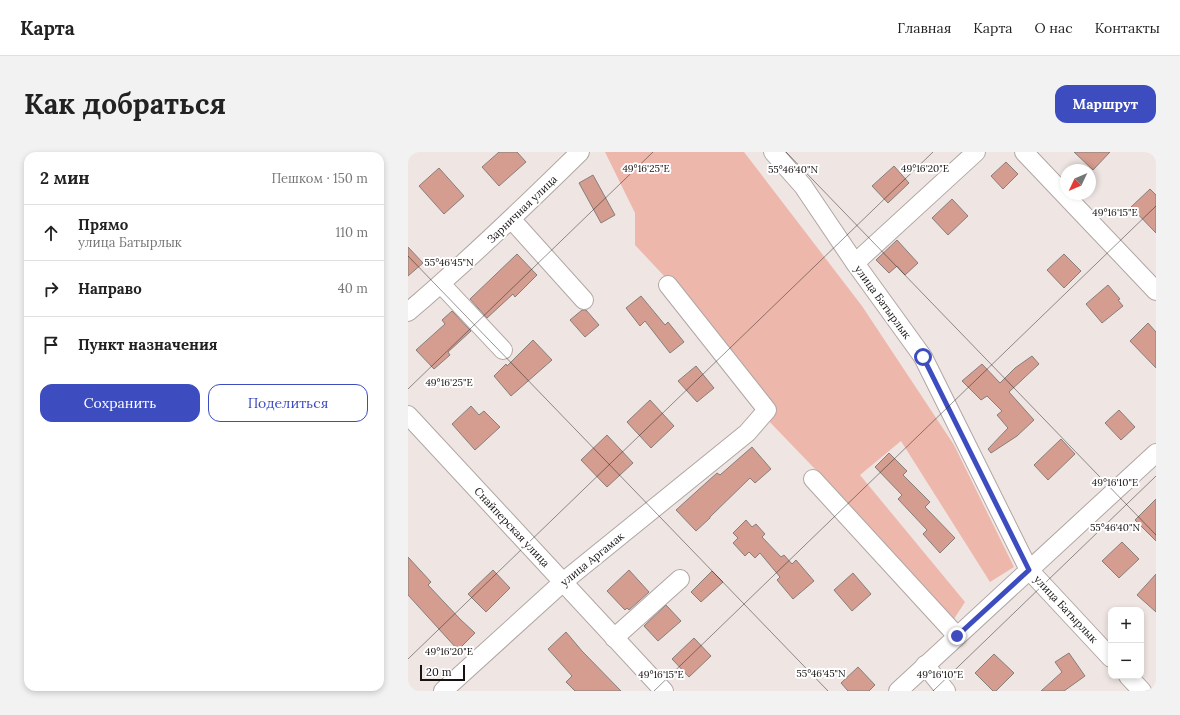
<!DOCTYPE html>
<html lang="ru">
<head>
<meta charset="utf-8">
<style>
	body { margin:0; font-family:Lora,serif; background:#f2f2f2; color:#222 }
	.controls { position:absolute; right:12px; bottom:12px; display:grid; overflow:hidden; border-radius:8px; box-shadow:0 2px 6px #0003 }
	.controls button { width:36px; height:36px; display:grid; place-items:center; padding:0; border:0; border-bottom:1px solid #e0e0e0; background:#fff; color:#222; font:20px sans-serif }
	.compass { position:absolute; left:652px; top:12px; width:36px; height:36px; border-radius:50%; background:#fff; box-shadow:0 2px 6px #0003; rotate:226deg }
	.scale { position:absolute; left:12px; bottom:10px; width:45px; box-sizing:border-box; padding-left:4px; border:2px solid #161312; border-top:0; font-size:11px; line-height:14px; white-space:nowrap; color:#161312; -webkit-text-stroke:3px #fff; paint-order:stroke }
	.stop { position:absolute; width:12px; height:12px; margin:-9px; border:3px solid #3d4dc0; border-radius:50%; background:#fff }
	.stop.end { background:#3d4dc0; border-color:#fff; box-shadow:0 1px 4px #0008 }
	.list { margin:0; padding:0; list-style:none }
	h2 { display:flex; justify-content:space-between; align-items:center; height:52px; margin:0; padding:0 16px; font-size:17px }
	h2 small { font-size:13px; font-weight:400; color:#767676 }
	.list li { display:grid; grid-template-columns:26px 1fr auto; gap:12px; align-items:center; box-sizing:border-box; height:56px; padding:0 16px; border-top:1px solid #e0e0e0 }
	.list b { display:block; font-size:15px; white-space:nowrap }
	.list p { margin:0; font-size:13px; white-space:nowrap; color:#767676 }
	.list em { font-size:13px; font-style:normal; color:#767676 }
	.actions { display:flex; gap:8px; padding:12px 16px }
	.actions a { flex:1; padding:9px 0; border:1px solid #3d4dc0; border-radius:12px; text-align:center; font-size:14px; color:#3d4dc0 }
	.actions .main { background:#3d4dc0; color:#fff }
	.icon { flex:none; width:22px; height:22px; fill:none; stroke:currentColor; stroke-width:2; stroke-linecap:round; stroke-linejoin:round }
	.map { position:relative; flex:none; width:748px; height:539px; overflow:hidden; border-radius:12px }
	header { display:flex; align-items:center; gap:24px; box-sizing:border-box; height:56px; padding:0 20px; background:#fff; border-bottom:1px solid #e0e0e0 }
	header strong { font-size:19px }
	nav { display:flex; gap:22px; margin-inline-start:auto; font-size:14px }
	.intro { display:flex; align-items:center; justify-content:space-between; box-sizing:border-box; height:96px; padding:0 24px }
	h1 { margin:0; font-size:28px }
	.button { padding:10px 18px; border-radius:12px; background:#3d4dc0; color:#fff; font-size:14px; font-weight:700 }
	main { display:flex; gap:24px; padding:0 24px }
	aside { flex:1; background:#fff; border-radius:12px; box-shadow:0 2px 6px #0003 }
	.map>svg:first-child { display:block }
	.green { fill:#edb8ab }
	.building { fill:#d59d8f; stroke:#877e7c }
	.lines { fill:none; stroke-linecap:round; stroke-linejoin:round }
	.minor-casing { stroke:#b0a6a4; stroke-width:20 }
	.minor { stroke:#fff; stroke-width:18 }
	.route { stroke:#3d4dc0; stroke-width:5 }
	.ticks { fill:none; stroke:#161312; stroke-width:1; stroke-opacity:0.45 }
	.labels { text-anchor:middle; dominant-baseline:central; stroke-width:4; stroke-linejoin:round; paint-order:stroke }
	.street-label { font-size:11px; fill:#161312; stroke:#fff }
	.ticks-label { font-size:10px; text-anchor:middle; fill:#161312; stroke:#fff; stroke-width:4; stroke-linejoin:round; paint-order:stroke }
</style>
</head>
<body>
<header>
<strong>Карта</strong>
<nav><a>Главная</a><a>Карта</a><a>О нас</a><a>Контакты</a></nav>
</header>
<div class="intro"><h1>Как добраться</h1><a class="button">Маршрут</a></div>
<main>
<aside>
<h2>2 мин<small>Пешком · 150 m</small></h2>
<ul class="list">
<li><svg class="icon" aria-label="ahead" viewBox="0 0 24 24"><path d="M12 20V5M6 11l6-6 6 6"/></svg><div><b>Прямо</b><p>улица Батырлык</p></div><em>110 m</em></li>
<li><svg class="icon" aria-label="right" viewBox="0 0 24 24"><path d="M7 20v-9h11M14 6l5 5-5 5"/></svg><div><b>Направо</b></div><em>40 m</em></li>
<li><svg class="icon" aria-label="arrive" viewBox="0 0 24 24"><path d="M6 21V4h12l-3 4 3 4H6"/></svg><div><b>Пункт назначения</b></div></li>
</ul>
<div class="actions"><a class="main">Сохранить</a><a>Поделиться</a></div>
</aside>
<div class="map">
<svg width="748" height="539" viewBox="0 0 748 539">
	<rect width="100%" height="100%" fill="#efe5e3"/>
	<polygon class="green" points="197,0 336,0 454,154 546,293 606,415 582,430 493,289 452,323 557,450 546,467 433,344 355,263 288,158 227,93 227,61"/>
	<g class="building">
		<polygon points="91,0 109,0 118,10 91,34 74,15"/>
		<polygon points="666,0 702,0 685,18"/>
		<polygon points="598,10 610,22 595,37 583,24"/>
		<polygon points="486,14 501,31 480,51 464,34"/>
		<polygon points="31,16 56,44 36,62 11,34"/>
		<polygon points="185,23 207,63 193,71 171,31"/>
		<polygon points="742,37 748,43 748,81 723,55"/>
		<polygon points="544,47 560,64 540,83 524,66"/>
		<polygon points="489,88 510,111 497,123 489,114 481,121 468,108"/>
		<polygon points="0,95 15,111 0,124"/>
		<polygon points="109,102 129,123 107,145 105,142 79,166 62,147"/>
		<polygon points="656,102 673,119 656,136 639,118"/>
		<polygon points="700,133 712,147 710,148 715,154 694,171 678,152"/>
		<polygon points="233,144 257,173 260,170 276,190 262,201 237,169 232,174 218,156"/>
		<polygon points="174,158 178,158 191,173 177,185 162,168"/>
		<polygon points="44,159 63,179 40,200 42,203 26,217 8,198 37,172 34,168"/>
		<polygon points="740,171 748,180 748,216 722,189"/>
		<polygon points="125,188 144,208 103,244 86,224 98,212 99,214"/>
		<polygon points="624,204 631,212 601,240 626,268 609,284 583,301 580,297 600,276 589,263 594,259 579,244 573,248 554,229 574,212 592,231 607,216"/>
		<polygon points="288,214 306,236 289,250 270,229"/>
		<polygon points="242,248 266,274 243,296 219,270"/>
		<polygon points="63,254 71,263 76,259 92,275 67,298 44,272"/>
		<polygon points="711,258 727,275 713,288 697,271"/>
		<polygon points="199,283 225,311 199,335 173,308"/>
		<polygon points="653,287 667,302 640,328 626,313"/>
		<polygon points="344,295 363,317 347,331 342,326 302,365 302,366 288,379 268,358 309,321 312,323"/>
		<polygon points="481,301 499,319 495,323 522,350 517,355 547,386 532,401 515,382 519,378 490,347 494,343 467,315"/>
		<polygon points="748,347 748,389 727,368"/>
		<polygon points="338,368 344,375 348,372 357,382 354,385 373,405 376,403 384,412 388,408 406,429 385,447 369,428 372,425 352,401 347,406 341,400 337,404 325,391 330,386 325,381"/>
		<polygon points="714,390 731,407 711,426 694,409"/>
		<polygon points="0,405 23,430 20,433 52,467 67,481 50,498 0,443"/>
		<polygon points="85,418 102,436 78,460 60,442"/>
		<polygon points="221,418 241,440 221,458 219,456 217,458 199,439"/>
		<polygon points="304,419 315,430 293,450 283,440"/>
		<polygon points="445,421 463,442 444,459 426,438"/>
		<polygon points="748,422 748,460 729,443"/>
		<polygon points="258,453 273,469 250,489 236,474"/>
		<polygon points="158,480 174,499 213,539 167,539 158,530 164,524 140,497"/>
		<polygon points="286,486 303,504 281,525 264,507"/>
		<polygon points="661,501 677,524 656,539 633,539 654,520 647,510"/>
		<polygon points="586,502 606,521 588,539 585,539 567,521"/>
		<polygon points="450,515 467,533 461,539 440,539 433,531"/>
	</g>
	<g class="lines">
		<defs>
			<g id="minor">
				<polyline points="365,0 395,34 447,111 515,205 621,418 703,506"/>
				<polyline points="616,0 748,139"/>
				<polyline points="104,68 176,148"/>
				<polyline points="447,111 568,0"/>
				<polyline points="33,132 95,198"/>
				<path d="M0,160C60,109 116,55 172,0"/>
				<polyline points="0,263 256,539"/>
				<polyline points="405,327 549,484"/>
				<polyline points="206,486 272,427"/>
				<polyline points="517,513 538,539"/>
				<polyline points="720,524 734,539"/>
				<polyline points="35,539 155,430 339,281 359,258 260,133"/>
				<polyline points="490,539 748,301"/>
			</g>
		</defs>
		<use href="#minor" class="minor-casing"/>
		<use href="#minor" class="minor"/>
	</g>
	<g class="lines">
		<polyline class="route" points="515,205 621,418 549,484"/>
	</g>
	<path class="ticks" d="M378,0L748,383M0,104L420,539M0,237L245,0M0,507L525,0M246,539L748,54M525,539L748,324"/>
	<g class="labels">
		<g class="street-label">
			<text transform="translate(114 57) rotate(-44)">Зарничная улица</text>
			<text transform="translate(475 150) rotate(54)">улица Батырлык</text>
			<text transform="translate(104 375) rotate(47)">Снайперская улица</text>
			<text transform="translate(184 407) rotate(-39)">улица Аргамак</text>
			<text transform="translate(658 457) rotate(47)">улица Батырлык</text>
		</g>
	</g>
	<g class="ticks-label">
		<text x="238" y="20">49°16'25"E</text>
		<text x="517" y="20">49°16'20"E</text>
		<text x="385" y="21">55°46'40"N</text>
		<text x="707" y="64">49°16'15"E</text>
		<text x="41" y="114">55°46'45"N</text>
		<text x="41" y="234">49°16'25"E</text>
		<text x="707" y="334">49°16'10"E</text>
		<text x="707" y="379">55°46'40"N</text>
		<text x="41" y="503">49°16'20"E</text>
		<text x="413" y="525">55°46'45"N</text>
		<text x="253" y="526">49°16'15"E</text>
		<text x="532" y="526">49°16'10"E</text>
	</g>
</svg>
<div class="controls">
<button>+</button>
<button>−</button>
</div>
<svg class="compass" viewBox="-18 -18 36 36"><path d="M0-13l5 13h-10z" fill="#e53935"/><path d="M0 13l5-13h-10z" fill="#767676"/></svg>
<div class="scale">20 m</div>
<div class="stop" style="left:515px;top:205px"></div>
<div class="stop end" style="left:549px;top:484px"></div>
</div>
</main>
</body>
</html>
